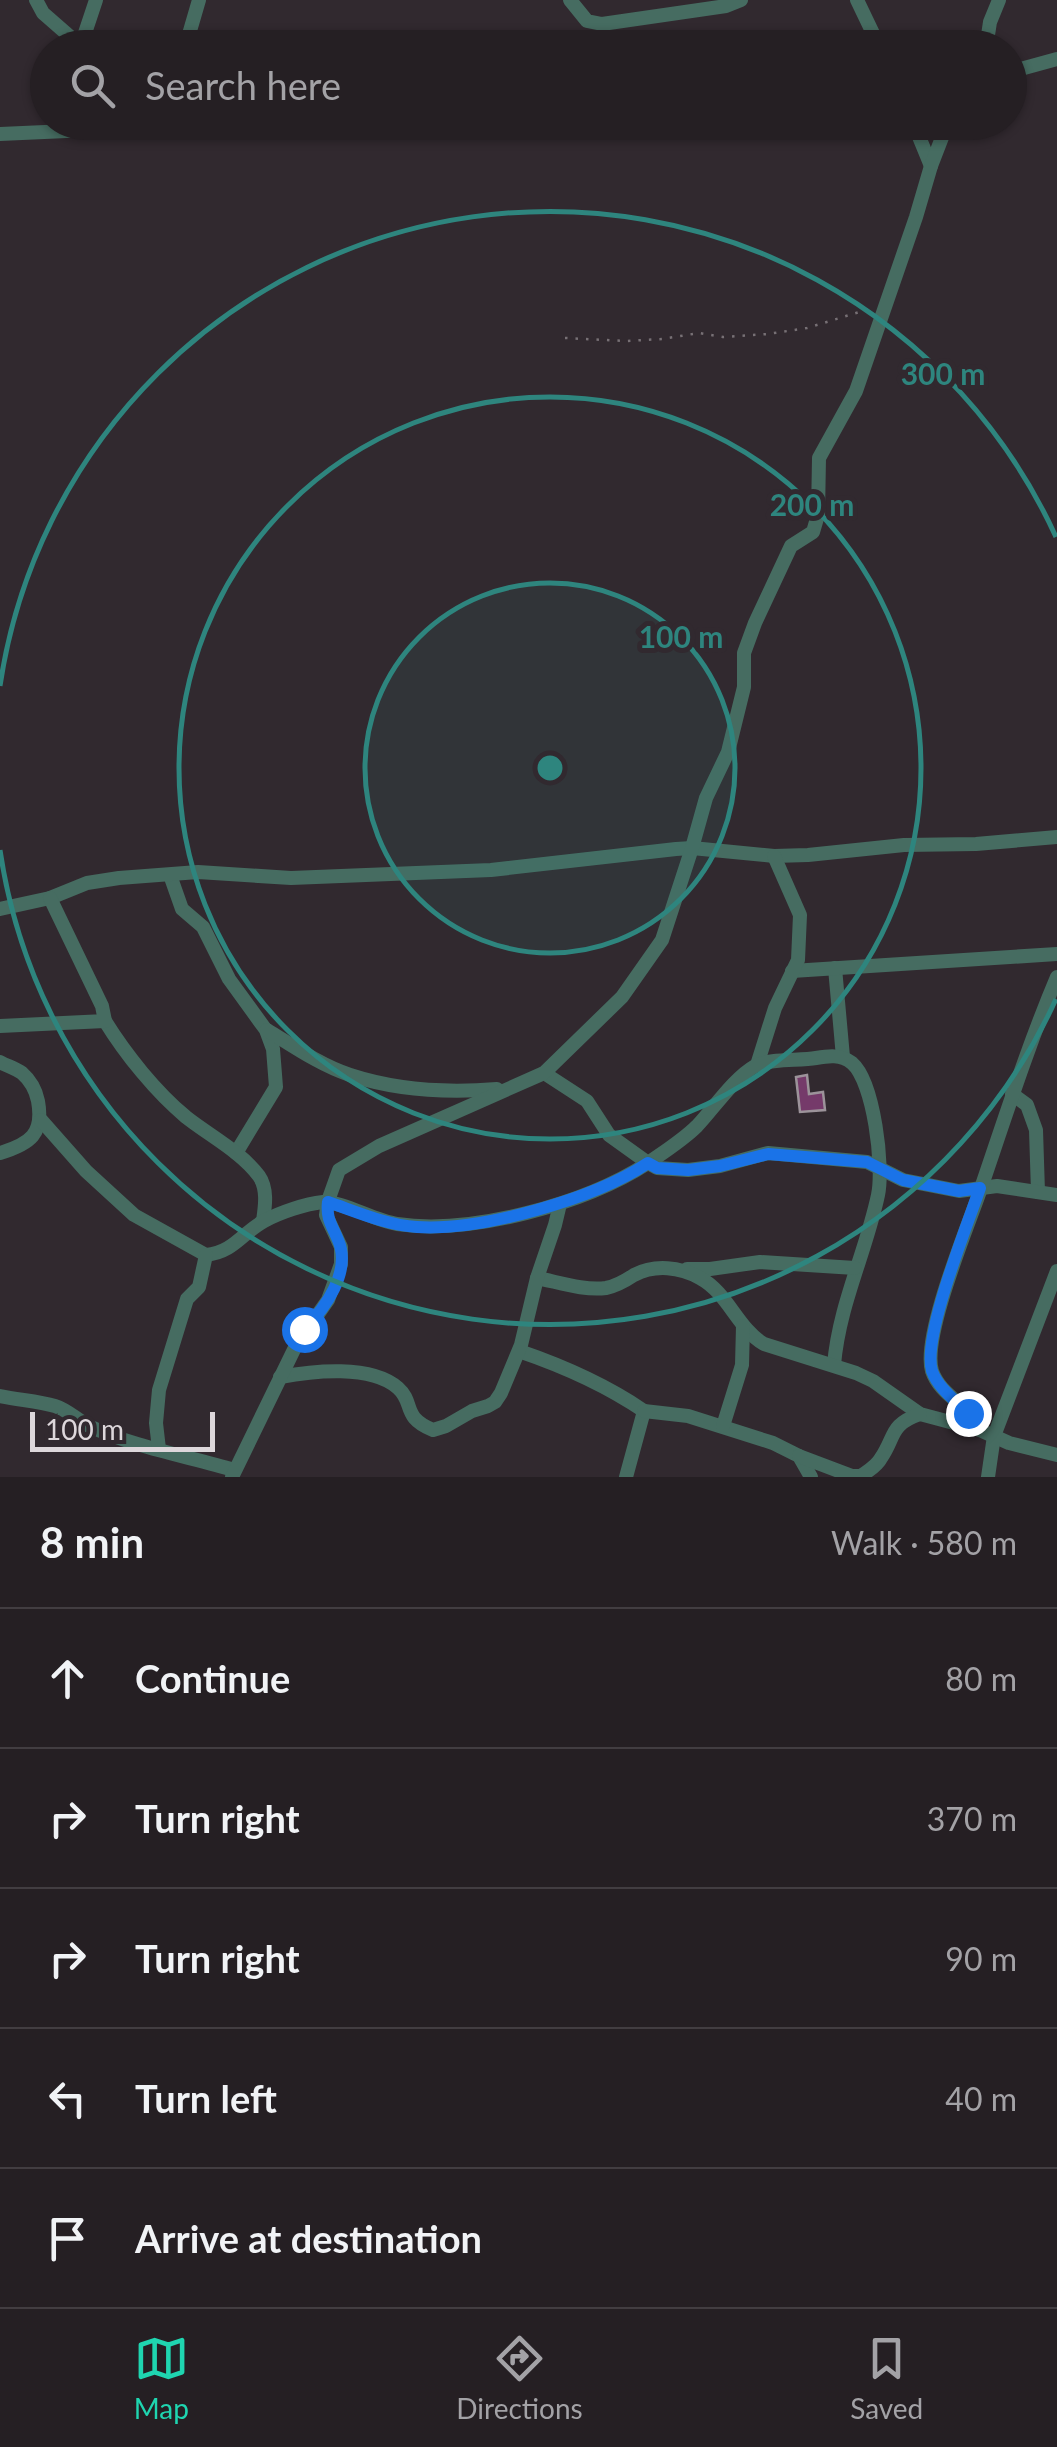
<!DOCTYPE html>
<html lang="en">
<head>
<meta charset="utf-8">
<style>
	body { margin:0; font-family:Lato,sans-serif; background:#2d272b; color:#f1f3f6 }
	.scale { position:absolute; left:30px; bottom:25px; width:185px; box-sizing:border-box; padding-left:10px; border:5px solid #ddd7db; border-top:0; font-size:28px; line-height:35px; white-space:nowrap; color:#ddd7db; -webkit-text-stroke:8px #31292f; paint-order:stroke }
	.stop { position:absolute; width:30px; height:30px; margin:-22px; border:8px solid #1a73e8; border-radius:50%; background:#fff }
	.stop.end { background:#1a73e8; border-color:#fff; box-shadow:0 2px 10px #0008 }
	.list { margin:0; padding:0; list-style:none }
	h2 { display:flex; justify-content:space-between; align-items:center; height:130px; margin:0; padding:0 40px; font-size:42px }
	h2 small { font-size:32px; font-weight:400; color:#a3a2a6 }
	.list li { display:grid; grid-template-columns:65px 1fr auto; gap:30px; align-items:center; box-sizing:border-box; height:140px; padding:0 40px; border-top:2px solid #423d41 }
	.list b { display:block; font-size:38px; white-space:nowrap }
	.list em { font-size:32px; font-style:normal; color:#a3a2a6 }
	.icon { flex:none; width:55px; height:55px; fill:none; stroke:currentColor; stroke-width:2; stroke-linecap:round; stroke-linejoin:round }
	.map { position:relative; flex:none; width:1057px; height:1477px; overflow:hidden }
	.search { position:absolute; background:#251f23; box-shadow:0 2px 8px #0004; left:30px; right:30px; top:30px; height:110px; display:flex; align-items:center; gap:25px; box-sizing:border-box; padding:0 35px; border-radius:55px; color:#a3a2a6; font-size:38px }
	.sheet { height:830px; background:#251f23 }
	nav { display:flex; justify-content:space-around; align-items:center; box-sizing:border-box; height:140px; border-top:2px solid #423d41; background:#251f23; font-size:28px; color:#a3a2a6 }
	nav a { display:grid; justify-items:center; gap:5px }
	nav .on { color:#1fd5b0 }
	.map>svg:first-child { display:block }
	.building { fill:#753a6a; stroke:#9c939a; stroke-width:2.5 }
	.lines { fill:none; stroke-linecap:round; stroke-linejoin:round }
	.path { stroke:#777075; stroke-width:2.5; stroke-dasharray:2.5 8; stroke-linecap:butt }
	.minor { stroke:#466c61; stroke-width:14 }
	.route { stroke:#1a73e8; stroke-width:12 }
	.ring { fill:none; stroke:#2e857e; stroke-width:5 }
	.centre { fill:#2e857e; stroke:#31292f; stroke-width:5 }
	.ring-label { font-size:30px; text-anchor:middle; font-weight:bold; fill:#2e857e; stroke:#31292f; stroke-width:10; stroke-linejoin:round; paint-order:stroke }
</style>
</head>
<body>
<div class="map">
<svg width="1057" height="1477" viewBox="0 0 1057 1477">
	<rect width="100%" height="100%" fill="#31292f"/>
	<polygon class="building" points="807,1075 809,1094 823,1092 825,1110 800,1112 796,1077"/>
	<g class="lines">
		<polyline class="path" points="565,338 626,341 662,339 699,333 723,337 768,334 807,328 869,309"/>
		<g class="minor">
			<polyline points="36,0 43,13 83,48"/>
			<polyline points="570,0 587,21 602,24 726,6 741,0"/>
			<polyline points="857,0 880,48"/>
			<polyline points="81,45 96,0"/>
			<polyline points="185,48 199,0"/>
			<polyline points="986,48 990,22 999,0"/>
			<polyline points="1010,72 1057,59"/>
			<polyline points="913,122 931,166"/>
			<polyline points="0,134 267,122"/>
			<polyline points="170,875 182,909 203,927 229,979 266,1030 273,1049 276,1087 236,1153"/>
			<polyline points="0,909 50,898 87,883 119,878 198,872 291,878 491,870 676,849 692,848 774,856 808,855 904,845 976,844 1057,837"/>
			<polyline points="835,968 843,1057"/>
			<polyline points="792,971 1057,954"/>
			<path d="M105,1021C126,1055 156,1092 186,1117C210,1136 240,1151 259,1176C268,1189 265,1207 263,1221"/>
			<polyline points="0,1026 105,1021 102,1006 50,898"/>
			<path d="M267,1030C293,1046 320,1065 350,1075C396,1090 449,1093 497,1089"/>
			<path d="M0,1062C7,1066 15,1068 22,1073C30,1080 36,1091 38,1101C44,1134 30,1144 0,1153"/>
			<polyline points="757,1065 775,1008 798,960 800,915 774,856"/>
			<path d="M544,1073L587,1101L609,1135L648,1163C664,1152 683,1140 697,1126C714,1108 734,1078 755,1066C769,1058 799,1061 816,1058C828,1056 841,1054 852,1063C874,1082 884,1167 878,1195C866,1252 839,1305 834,1365"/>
			<polyline points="1012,1094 1027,1105 1036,1130 1038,1192"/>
			<path d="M41,1120L86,1171L134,1215L206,1255C234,1252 242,1233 264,1221C281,1212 305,1204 323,1202C342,1201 375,1221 397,1224C471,1235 585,1204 648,1163L657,1168L688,1170L720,1166L768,1153L867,1162L903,1180L959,1191L997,1186L1057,1195"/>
			<polyline points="687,1269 710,1269 760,1262 855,1268"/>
			<path d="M537,1278C558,1282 584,1291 606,1288C617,1286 625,1281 634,1275C655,1264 680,1267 700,1278C728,1293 737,1328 764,1344L856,1373L873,1381L920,1414L980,1430L1009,1443L1057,1455"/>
			<path d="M519,1351C563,1366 606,1385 644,1411L626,1477"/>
			<path d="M280,1377C312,1371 371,1364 398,1388C415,1403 401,1417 433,1430L446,1426L472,1411L488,1406L495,1402L501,1393L521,1345L537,1278L555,1225L560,1204"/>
			<path d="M0,1396C18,1400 38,1401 55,1406C68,1410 77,1420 89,1426C134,1447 186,1456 234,1470"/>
			<polyline points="644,1411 688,1416 773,1443 799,1456 811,1477"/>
			<polyline points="723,1426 742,1365 743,1326"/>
			<path d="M980,1430C976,1424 972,1417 967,1411C955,1399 938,1389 932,1371C922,1337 966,1231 979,1194C1004,1121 1027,1048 1057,977"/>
			<polyline points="159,1449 156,1423 159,1390 187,1299 199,1287 206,1255"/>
			<path d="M799,1456L852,1476H861C868,1471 877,1466 881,1458C896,1436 889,1425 920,1414"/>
			<polyline points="232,1477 304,1329 316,1317 328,1300 341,1264 341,1247 326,1215 328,1201 339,1170 379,1146 544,1073 622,997 662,940 692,848 706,798 728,752 744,687 744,653 755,623 791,546 813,532 818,515 819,458 856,391 916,217 931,166 948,122"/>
			<polyline points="988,1477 994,1436 1057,1271"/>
		</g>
	</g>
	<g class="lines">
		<path class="route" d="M304,1329C325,1309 352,1271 338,1240C332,1225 326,1219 328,1202C357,1212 386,1225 417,1227C482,1231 594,1199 648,1163L657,1168L688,1170L720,1166L768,1154L867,1162L903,1180L959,1191L980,1188C967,1226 922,1337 932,1371C938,1388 956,1401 968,1413"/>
	</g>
	<circle cx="550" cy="768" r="185" fill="#2e857e" fill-opacity=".12"/>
	<g class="ring">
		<circle cx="550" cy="768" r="185"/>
		<circle cx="550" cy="768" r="371"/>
		<path d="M1056 999A556 556 0 0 1 0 850M0 686A556 556 0 0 1 1056 537"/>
	</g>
	<circle cx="550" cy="768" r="15" class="centre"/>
	<g class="ring-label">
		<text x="943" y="385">300 m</text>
		<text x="812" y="516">200 m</text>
		<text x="681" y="648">100 m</text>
	</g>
</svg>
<div class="scale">100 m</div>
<div class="stop" style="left:304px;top:1329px"></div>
<div class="stop end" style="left:968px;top:1413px"></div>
<div class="search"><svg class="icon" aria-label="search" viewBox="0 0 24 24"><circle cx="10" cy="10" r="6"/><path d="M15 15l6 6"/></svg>Search here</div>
</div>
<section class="sheet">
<h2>8 min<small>Walk · 580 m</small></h2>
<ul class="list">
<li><svg class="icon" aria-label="ahead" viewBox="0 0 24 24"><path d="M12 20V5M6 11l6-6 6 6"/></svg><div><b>Continue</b></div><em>80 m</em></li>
<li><svg class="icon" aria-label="right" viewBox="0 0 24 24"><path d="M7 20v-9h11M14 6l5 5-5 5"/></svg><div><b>Turn right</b></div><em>370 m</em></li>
<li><svg class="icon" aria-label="right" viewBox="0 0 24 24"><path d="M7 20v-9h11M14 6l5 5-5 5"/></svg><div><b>Turn right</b></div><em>90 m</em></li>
<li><svg class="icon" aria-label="left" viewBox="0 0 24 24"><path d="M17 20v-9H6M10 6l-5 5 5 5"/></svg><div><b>Turn left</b></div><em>40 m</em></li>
<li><svg class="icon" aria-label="arrive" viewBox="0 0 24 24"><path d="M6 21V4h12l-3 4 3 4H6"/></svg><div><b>Arrive at destination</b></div></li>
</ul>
</section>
<nav>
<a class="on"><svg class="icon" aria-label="map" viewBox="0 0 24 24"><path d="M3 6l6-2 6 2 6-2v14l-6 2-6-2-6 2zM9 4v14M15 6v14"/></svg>Map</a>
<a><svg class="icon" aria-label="directions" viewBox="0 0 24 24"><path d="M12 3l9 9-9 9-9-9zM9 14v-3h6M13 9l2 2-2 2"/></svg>Directions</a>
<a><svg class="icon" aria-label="saved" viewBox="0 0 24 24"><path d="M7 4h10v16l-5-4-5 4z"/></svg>Saved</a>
</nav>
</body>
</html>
